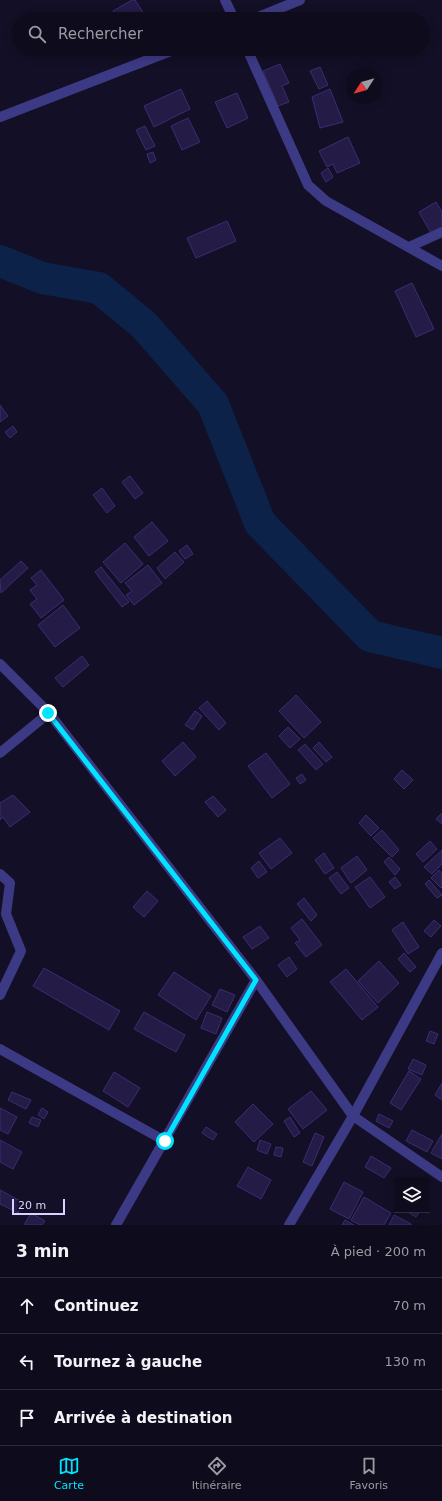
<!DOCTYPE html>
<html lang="fr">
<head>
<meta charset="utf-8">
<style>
	body { margin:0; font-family:"DejaVu Sans",sans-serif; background:#171425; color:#f1f3f6 }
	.controls { position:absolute; right:12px; bottom:12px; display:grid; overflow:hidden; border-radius:0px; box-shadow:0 2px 10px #0003 }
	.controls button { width:36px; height:36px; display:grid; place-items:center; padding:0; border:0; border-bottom:1px solid #2e2b3b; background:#0e0b1c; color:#f1f3f6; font:20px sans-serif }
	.compass { position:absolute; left:346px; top:68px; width:36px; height:36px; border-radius:50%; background:#0e0b1c; box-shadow:0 2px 10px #0003; rotate:234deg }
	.scale { position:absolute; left:12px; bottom:10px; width:53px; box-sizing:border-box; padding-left:4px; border:2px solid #d9d4ff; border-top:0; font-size:11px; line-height:14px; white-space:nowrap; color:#d9d4ff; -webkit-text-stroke:3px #130f26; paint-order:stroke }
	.stop { position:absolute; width:12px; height:12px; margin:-9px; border:3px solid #00e5ff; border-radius:50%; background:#fff }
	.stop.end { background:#00e5ff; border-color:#fff; box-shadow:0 1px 4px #0008 }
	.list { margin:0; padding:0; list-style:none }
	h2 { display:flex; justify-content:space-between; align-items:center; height:52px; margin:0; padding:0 16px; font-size:17px }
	h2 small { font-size:13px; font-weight:400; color:#9b9ba3 }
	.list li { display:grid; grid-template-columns:26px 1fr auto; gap:12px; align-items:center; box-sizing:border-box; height:56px; padding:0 16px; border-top:1px solid #2e2b3b }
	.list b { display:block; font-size:15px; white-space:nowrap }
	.list em { font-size:13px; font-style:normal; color:#9b9ba3 }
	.icon { flex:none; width:22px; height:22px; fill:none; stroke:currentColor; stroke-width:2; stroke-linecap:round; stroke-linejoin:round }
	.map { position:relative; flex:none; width:442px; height:1225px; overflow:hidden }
	.search { position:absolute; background:#0e0b1c; box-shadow:0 2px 10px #0003; left:12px; right:12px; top:12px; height:44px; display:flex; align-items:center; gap:10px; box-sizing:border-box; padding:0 14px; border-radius:22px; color:#9b9ba3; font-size:15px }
	.sheet { height:220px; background:#0e0b1c }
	nav { display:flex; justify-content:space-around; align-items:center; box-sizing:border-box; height:56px; border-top:1px solid #2e2b3b; background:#0e0b1c; font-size:11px; color:#9b9ba3 }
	nav a { display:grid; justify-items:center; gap:2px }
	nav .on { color:#00e5ff }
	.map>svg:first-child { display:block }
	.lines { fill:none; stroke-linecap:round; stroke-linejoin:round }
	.river { stroke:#0c2248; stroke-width:32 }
	.building { fill:#241b47; stroke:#3b2d73 }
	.minor { stroke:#3d3a85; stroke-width:10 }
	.tertiary { stroke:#3d3a85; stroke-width:10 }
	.route { stroke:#00e5ff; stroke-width:5 }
</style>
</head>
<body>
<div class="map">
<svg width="442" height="1225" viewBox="0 0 442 1225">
	<rect width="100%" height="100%" fill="#130f26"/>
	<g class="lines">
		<polyline class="river" points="0,261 42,278 99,288 144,325 213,404 260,523 370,636 442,653"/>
	</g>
	<g class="building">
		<polygon points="132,0 135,0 146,17 143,19 118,19 113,11"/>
		<polygon points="302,49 312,49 313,52 305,56"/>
		<polygon points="280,64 289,83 282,86 289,102 278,106 263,71"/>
		<polygon points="320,67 328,85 319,89 310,71"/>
		<polygon points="181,89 190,109 154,127 144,106"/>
		<polygon points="330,89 343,122 320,128 312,97"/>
		<polygon points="237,93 248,118 227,128 215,102"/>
		<polygon points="188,118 200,142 182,150 171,126"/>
		<polygon points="145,126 155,146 146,150 136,130"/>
		<polygon points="348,137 360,163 337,173 333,164 327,167 319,151"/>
		<polygon points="153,152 156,160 150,163 147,154"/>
		<polygon points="328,168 333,177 326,182 321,173"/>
		<polygon points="436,202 442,212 442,229 432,235 419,212"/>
		<polygon points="227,221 236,241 196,258 187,238"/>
		<polygon points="412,283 434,329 416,337 395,291"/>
		<polygon points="0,405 8,416 0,422"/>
		<polygon points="13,426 17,432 10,438 5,432"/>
		<polygon points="130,476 143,493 135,499 122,482"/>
		<polygon points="102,488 115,506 107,513 93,495"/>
		<polygon points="152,522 168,541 149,556 134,537"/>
		<polygon points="125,543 143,564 121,583 103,562"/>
		<polygon points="187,545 193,554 185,559 179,551"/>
		<polygon points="175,552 184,562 165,579 157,568"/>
		<polygon points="21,561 28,568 1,593 0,580"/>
		<polygon points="148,565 162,583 134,605 126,595 132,591 125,583"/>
		<polygon points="101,567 129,602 122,607 95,572"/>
		<polygon points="41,570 64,600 41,618 30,604 37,599 30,590 37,585 31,578"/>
		<polygon points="63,605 80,628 55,647 38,625"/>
		<polygon points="82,656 89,665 63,687 55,678"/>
		<polygon points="296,695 321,722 304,738 279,711"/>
		<polygon points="207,701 226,723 219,730 199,708"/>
		<polygon points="195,711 202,716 193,730 185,725"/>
		<polygon points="288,727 300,739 290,748 279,736"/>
		<polygon points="183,742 196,757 175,776 162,761"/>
		<polygon points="319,742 332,757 326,762 313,748"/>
		<polygon points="305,744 323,764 316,770 298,750"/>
		<polygon points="266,753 290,784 272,798 248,766"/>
		<polygon points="402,770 413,780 404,789 394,779"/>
		<polygon points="302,774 306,780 300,784 296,778"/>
		<polygon points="13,795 30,812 10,827 3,817 0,820 0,803"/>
		<polygon points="213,796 226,810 218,817 205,802"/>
		<polygon points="442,813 442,824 436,819"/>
		<polygon points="366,815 379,828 371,836 359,823"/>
		<polygon points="382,830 399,850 392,857 373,838"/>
		<polygon points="280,838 292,853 271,869 259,853"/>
		<polygon points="430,841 437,849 423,862 416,854"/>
		<polygon points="442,850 442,864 432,874 424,867"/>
		<polygon points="324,853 334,868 325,874 315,860"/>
		<polygon points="357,856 367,870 351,883 341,868"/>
		<polygon points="389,857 400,869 395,875 384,862"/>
		<polygon points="259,861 267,872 258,878 251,868"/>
		<polygon points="439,870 442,874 442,887 441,888 431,878"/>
		<polygon points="337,872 349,888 341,894 329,878"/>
		<polygon points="370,877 385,897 370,908 355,887"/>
		<polygon points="395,877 401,885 395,889 389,882"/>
		<polygon points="429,880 442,895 437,898 425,884"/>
		<polygon points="147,891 158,901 144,917 133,907"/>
		<polygon points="304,898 317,915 311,921 297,904"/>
		<polygon points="302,919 322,945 306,957 295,943 300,940 291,928"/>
		<polygon points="434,920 441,926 431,937 424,931"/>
		<polygon points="403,922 419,947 408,954 392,930"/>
		<polygon points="260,926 269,938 252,949 243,937"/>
		<polygon points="404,953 416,967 410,972 398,959"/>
		<polygon points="289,957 297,969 287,977 278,965"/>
		<polygon points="379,961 399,983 378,1003 358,981"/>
		<polygon points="44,968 120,1011 109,1030 33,986"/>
		<polygon points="346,969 378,1007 362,1020 330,982"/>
		<polygon points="174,972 211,996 196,1020 158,995"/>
		<polygon points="220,989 235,995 227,1012 212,1005"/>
		<polygon points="144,1012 185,1035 176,1052 134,1029"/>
		<polygon points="207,1012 222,1018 216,1034 201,1028"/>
		<polygon points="430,1031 438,1034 434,1044 426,1041"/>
		<polygon points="413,1059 426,1065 422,1075 408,1069"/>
		<polygon points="409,1071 421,1079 401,1110 390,1103"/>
		<polygon points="114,1072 140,1088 128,1107 103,1091"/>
		<polygon points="442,1083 442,1100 435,1095"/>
		<polygon points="311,1091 327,1110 303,1129 288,1109"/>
		<polygon points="12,1092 31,1100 26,1109 8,1100"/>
		<polygon points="253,1104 273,1124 254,1142 235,1122"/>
		<polygon points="0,1108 17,1117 8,1134 0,1130"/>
		<polygon points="42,1108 48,1112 44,1119 38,1115"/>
		<polygon points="379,1114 393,1121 389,1128 376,1121"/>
		<polygon points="32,1117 41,1120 38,1127 29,1123"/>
		<polygon points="290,1117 300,1133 294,1137 284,1121"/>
		<polygon points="206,1127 217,1134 213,1140 202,1133"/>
		<polygon points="412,1130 433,1141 427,1152 406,1141"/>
		<polygon points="315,1133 324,1137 312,1166 303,1162"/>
		<polygon points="442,1134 442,1159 431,1153"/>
		<polygon points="0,1140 22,1152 13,1169 0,1162"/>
		<polygon points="260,1140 271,1144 267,1154 257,1150"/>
		<polygon points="276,1147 283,1148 281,1157 274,1155"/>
		<polygon points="371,1156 391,1168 384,1178 365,1167"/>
		<polygon points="248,1167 271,1180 261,1199 237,1186"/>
		<polygon points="344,1182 363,1192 349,1219 330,1209"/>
		<polygon points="0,1190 24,1203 18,1213 0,1204"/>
		<polygon points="364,1197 391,1213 384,1225 360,1225 351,1220"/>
		<polygon points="404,1210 421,1210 416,1217"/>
		<polygon points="31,1213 45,1221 42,1225 24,1225"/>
		<polygon points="394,1215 411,1224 411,1225 389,1225"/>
		<polygon points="345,1220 354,1225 342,1225"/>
	</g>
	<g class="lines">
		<g class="minor">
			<polyline points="225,0 234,19"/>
			<polyline points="247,49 308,185 326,201 442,266"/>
			<polyline points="409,247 442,232"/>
			<polyline points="0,664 49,713 256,980 353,1116 442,1177"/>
			<polyline points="0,753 49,713"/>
			<polyline points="0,874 10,883 6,914 21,951 0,995"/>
			<polyline points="0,1049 165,1141"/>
			<polyline points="116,1225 256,980"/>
			<polyline points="289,1225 353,1116 442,953"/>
		</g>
		<g class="tertiary">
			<polyline points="253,19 300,0"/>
			<polyline points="0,117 176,49"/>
		</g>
	</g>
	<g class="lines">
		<polyline class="route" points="48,713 256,980 165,1141"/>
	</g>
</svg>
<div class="controls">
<button><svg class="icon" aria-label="layers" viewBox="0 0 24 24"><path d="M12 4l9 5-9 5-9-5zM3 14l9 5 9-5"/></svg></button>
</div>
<svg class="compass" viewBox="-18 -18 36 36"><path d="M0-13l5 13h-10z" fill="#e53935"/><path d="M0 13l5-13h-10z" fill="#9b9ba3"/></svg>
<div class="scale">20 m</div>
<div class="stop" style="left:165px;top:1141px"></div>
<div class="stop end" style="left:48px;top:713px"></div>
<div class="search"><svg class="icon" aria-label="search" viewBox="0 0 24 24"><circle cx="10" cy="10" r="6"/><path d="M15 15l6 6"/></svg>Rechercher</div>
</div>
<section class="sheet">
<h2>3 min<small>À pied · 200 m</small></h2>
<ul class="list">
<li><svg class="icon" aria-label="ahead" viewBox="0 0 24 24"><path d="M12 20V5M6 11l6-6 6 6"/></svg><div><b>Continuez</b></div><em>70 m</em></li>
<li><svg class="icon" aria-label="left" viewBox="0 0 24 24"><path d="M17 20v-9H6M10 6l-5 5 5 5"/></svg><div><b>Tournez à gauche</b></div><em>130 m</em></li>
<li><svg class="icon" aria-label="arrive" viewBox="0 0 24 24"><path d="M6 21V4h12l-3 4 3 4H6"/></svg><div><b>Arrivée à destination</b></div></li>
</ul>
</section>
<nav>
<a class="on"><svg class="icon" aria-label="map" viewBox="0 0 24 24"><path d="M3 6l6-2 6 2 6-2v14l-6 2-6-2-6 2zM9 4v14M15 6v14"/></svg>Carte</a>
<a><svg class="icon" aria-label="directions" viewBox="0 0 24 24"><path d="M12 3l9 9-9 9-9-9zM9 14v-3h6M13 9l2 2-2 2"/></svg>Itinéraire</a>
<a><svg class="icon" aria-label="saved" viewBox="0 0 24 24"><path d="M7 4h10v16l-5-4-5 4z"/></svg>Favoris</a>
</nav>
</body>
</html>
